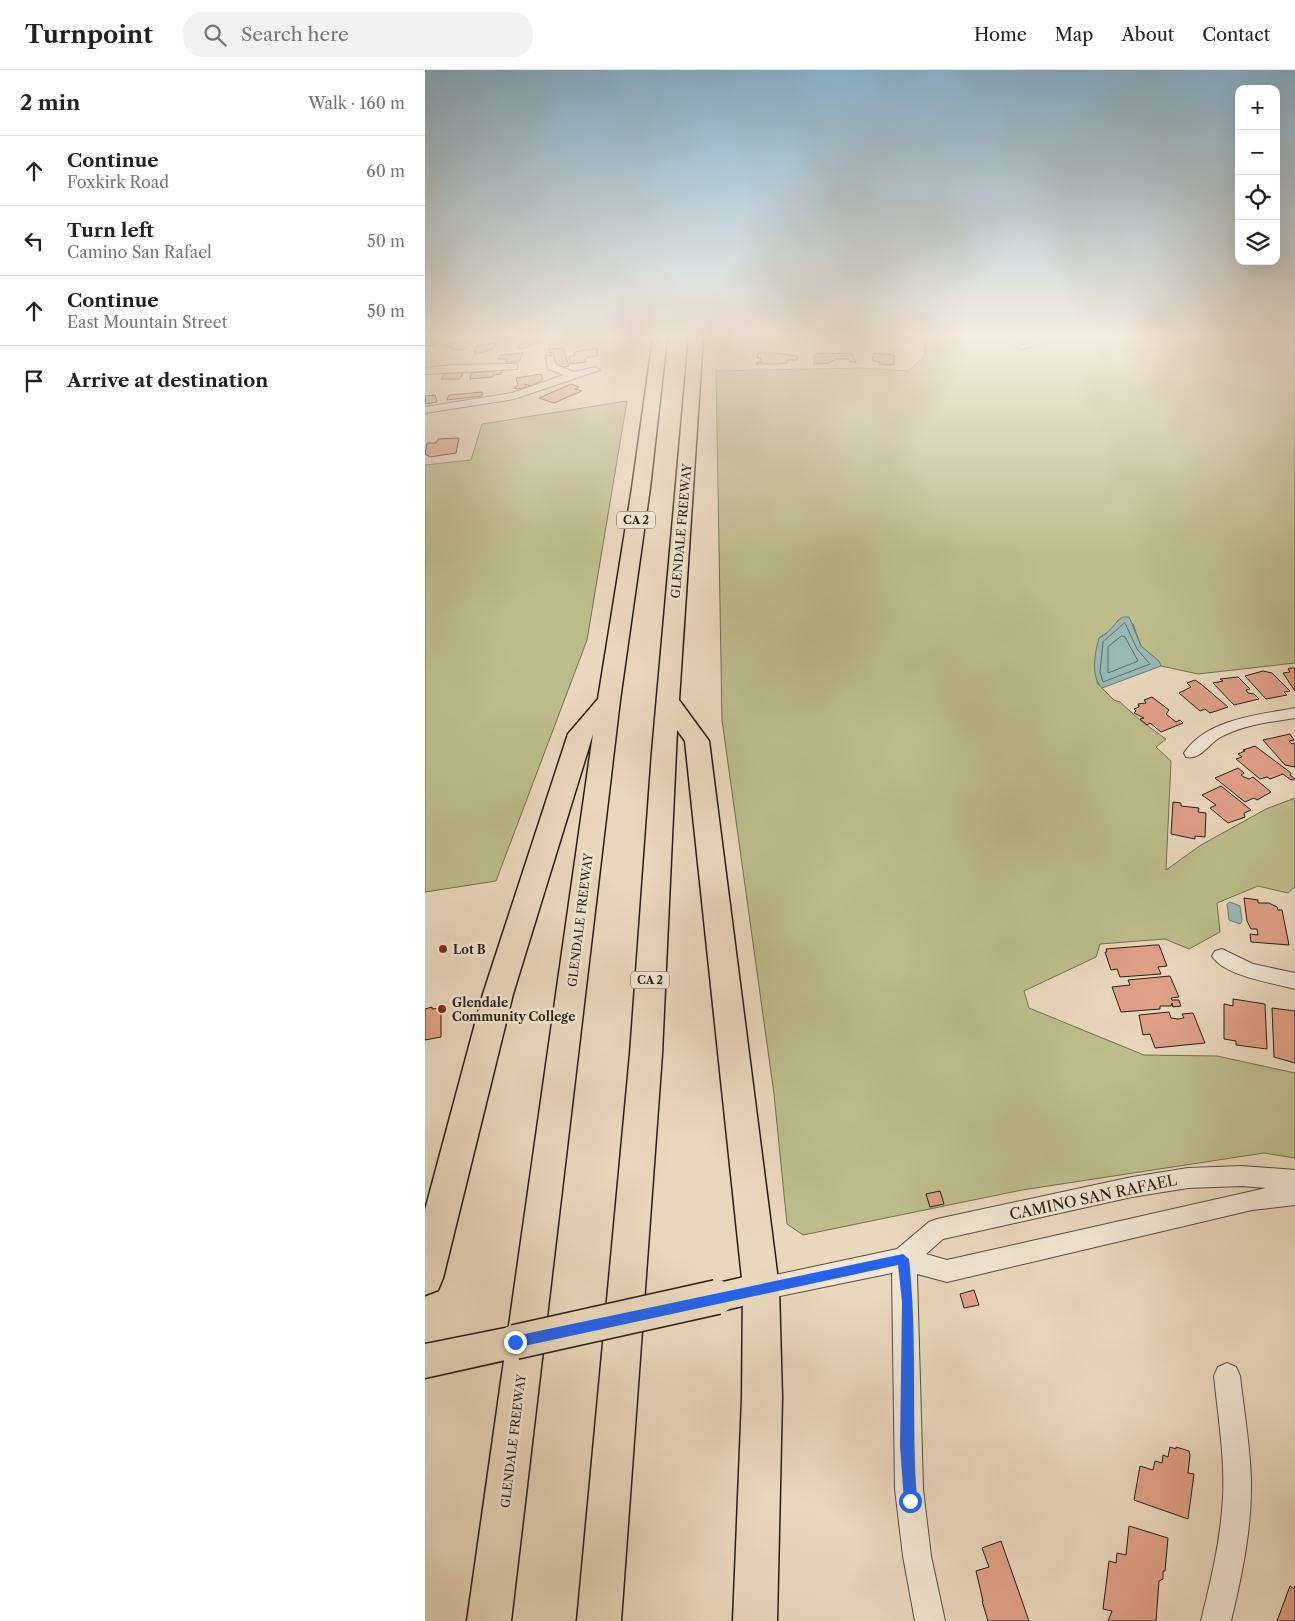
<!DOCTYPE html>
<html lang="en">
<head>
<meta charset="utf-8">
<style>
	body { margin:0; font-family:"Libre Caslon Text",serif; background:#f2f2f2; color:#222 }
	.controls { position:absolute; right:15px; top:15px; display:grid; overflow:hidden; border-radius:10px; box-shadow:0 5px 20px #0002 }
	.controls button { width:45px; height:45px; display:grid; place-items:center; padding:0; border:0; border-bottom:1px solid #e0e0e0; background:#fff; color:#222; font:25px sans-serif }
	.stop { position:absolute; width:15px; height:15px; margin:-11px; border:4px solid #2563eb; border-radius:50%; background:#fff }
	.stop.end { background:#2563eb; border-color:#fff; box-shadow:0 1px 5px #0008 }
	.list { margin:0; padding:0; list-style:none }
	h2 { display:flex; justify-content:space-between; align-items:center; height:65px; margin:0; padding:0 20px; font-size:21px }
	h2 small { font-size:16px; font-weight:400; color:#767676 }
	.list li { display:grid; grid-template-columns:32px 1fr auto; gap:15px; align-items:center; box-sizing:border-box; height:70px; padding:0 20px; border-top:1px solid #e0e0e0 }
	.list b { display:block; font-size:19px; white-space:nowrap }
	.list p { margin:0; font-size:16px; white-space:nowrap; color:#767676 }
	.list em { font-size:16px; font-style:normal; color:#767676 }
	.icon { flex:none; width:28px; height:28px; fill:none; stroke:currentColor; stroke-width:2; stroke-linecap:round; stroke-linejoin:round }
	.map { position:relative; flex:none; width:870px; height:1551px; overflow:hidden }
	header { display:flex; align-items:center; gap:30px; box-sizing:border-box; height:70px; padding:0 25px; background:#fff; border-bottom:1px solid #e0e0e0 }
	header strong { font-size:24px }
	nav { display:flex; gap:28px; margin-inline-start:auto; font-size:18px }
	.search { width:350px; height:45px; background:#f2f2f2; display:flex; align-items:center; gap:12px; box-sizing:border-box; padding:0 18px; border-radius:20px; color:#767676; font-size:19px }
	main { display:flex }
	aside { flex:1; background:#fff }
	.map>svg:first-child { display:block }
	.green { fill:#bdbd8c; stroke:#726d50 }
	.water { fill:#98b9b4; stroke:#6a7b74 }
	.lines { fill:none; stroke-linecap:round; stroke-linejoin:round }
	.shore { stroke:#5f6b64; stroke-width:1 }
	.building { fill:#e0a088; stroke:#261d14 }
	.minor-casing { stroke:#574c3e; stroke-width:2 }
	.major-casing { stroke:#261d14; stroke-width:3 }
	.highway-casing { stroke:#261d14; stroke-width:3 }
	.minor { fill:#f1e6d3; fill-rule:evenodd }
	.major { fill:#ead8bc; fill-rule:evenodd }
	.highway { fill:#ead8bc; fill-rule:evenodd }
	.major-bridge-casing { stroke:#261d14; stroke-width:37; stroke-linecap:butt }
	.major-bridge { stroke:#ead8bc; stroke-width:34 }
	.route { fill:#2563eb }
	.poi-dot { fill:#8f2418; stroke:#f1e6d3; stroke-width:2 }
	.labels { text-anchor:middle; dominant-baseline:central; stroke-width:5; stroke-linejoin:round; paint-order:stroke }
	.shield { fill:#f1e6d3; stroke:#63594d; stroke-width:1 }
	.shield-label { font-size:11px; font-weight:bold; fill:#261d14 }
	.street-label { font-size:12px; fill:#261d14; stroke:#f1e6d3 }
	.poi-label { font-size:12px; font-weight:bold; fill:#261d14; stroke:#f1e6d3; text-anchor:start }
	.near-street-label { font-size:15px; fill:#261d14; stroke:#f1e6d3 }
</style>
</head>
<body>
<header>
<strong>Turnpoint</strong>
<div class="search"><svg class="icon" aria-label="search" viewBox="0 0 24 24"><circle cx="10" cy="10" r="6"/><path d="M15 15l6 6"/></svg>Search here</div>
<nav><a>Home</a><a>Map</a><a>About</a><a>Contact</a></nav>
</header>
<main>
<aside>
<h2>2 min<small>Walk · 160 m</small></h2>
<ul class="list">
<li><svg class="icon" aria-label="ahead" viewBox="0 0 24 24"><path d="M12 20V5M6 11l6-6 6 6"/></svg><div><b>Continue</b><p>Foxkirk Road</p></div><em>60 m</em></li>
<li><svg class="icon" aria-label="left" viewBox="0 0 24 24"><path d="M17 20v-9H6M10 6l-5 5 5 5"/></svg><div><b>Turn left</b><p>Camino San Rafael</p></div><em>50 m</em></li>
<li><svg class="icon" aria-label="ahead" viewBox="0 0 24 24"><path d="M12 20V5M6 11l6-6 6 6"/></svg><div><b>Continue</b><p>East Mountain Street</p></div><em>50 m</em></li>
<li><svg class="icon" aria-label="arrive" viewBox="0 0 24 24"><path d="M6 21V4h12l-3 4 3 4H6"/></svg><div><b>Arrive at destination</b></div></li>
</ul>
</aside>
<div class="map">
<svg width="870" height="1551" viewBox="0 0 870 1551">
	<rect width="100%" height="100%" fill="#ead8bc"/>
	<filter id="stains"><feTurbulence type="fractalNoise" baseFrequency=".004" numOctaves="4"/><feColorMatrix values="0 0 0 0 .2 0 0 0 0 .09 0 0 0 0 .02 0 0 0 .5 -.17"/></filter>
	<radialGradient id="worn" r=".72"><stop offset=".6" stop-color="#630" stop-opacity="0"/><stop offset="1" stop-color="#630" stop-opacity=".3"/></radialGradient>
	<g class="green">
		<polygon points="501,268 572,268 596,279 633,271 630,268 870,268 870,593 773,604 736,596 733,591 716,576 708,554 693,550 689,558 674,568 672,613 689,630 695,632 716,651 741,669 731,677 746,691 741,800 776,775 841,739 870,728 870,817 863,823 833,816 792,833 795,862 764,879 740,869 675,874 671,887 599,921 604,938 719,985 792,986 870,1003 870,1088 839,1083 597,1120 378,1165 362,1154 349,1024 297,650 291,301 434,298 483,301 499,287"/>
		<polygon points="202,331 162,570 71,811 0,822 0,395 46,390 57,354"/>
	</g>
	<g class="water">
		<path d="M698,547H704L716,576L734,591L736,596L677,618C665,606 670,583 674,568C687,562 689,552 698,547Z"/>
		<polygon points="805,832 815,836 817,851 815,854 804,850 802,834"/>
	</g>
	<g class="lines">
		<g class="shore">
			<polygon points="700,553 712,579 725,594 678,612 675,602 678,572"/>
			<polygon points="697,566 700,567 713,591 683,603 683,577"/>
		</g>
	</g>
	<g class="building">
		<polygon points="107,268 119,268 119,270 97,279 92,278 96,277 93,276 107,271"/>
		<polygon points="324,268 333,268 335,270 332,274 320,273"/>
		<polygon points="585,268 618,268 598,275"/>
		<polygon points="14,269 11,276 0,276 0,270"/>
		<polygon points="35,272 43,272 40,279 27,280 27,277 20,277 21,274"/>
		<polygon points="71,273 70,277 66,280 49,284 51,276"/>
		<polygon points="138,278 144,296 132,298 128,282 125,283 124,279"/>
		<polygon points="172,278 173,286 163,287 160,289 161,292 145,294 144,286 150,286 149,282"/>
		<polygon points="98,283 95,290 91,292 80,292 82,289 73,289 76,285"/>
		<polygon points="333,283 351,283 373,286 372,290 363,290 362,293 354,294 331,294 332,292 338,292 335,291 336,288 332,288"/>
		<polygon points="426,283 431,292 425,292 424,289 411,289 404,293 389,294 390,284"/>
		<polygon points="449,283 469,285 469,295 454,294 455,292 449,291 447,290"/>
		<polygon points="77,300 76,304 68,305 67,307 45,309 46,303"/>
		<polygon points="22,302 37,302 38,303 35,309 16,309"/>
		<polygon points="116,304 118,309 107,316 99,314 102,315 98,319 89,318 93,315 91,308"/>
		<polygon points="146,314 154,317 150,319 157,321 129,333 114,328"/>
		<polygon points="57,322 57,326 22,330 24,325"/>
		<polygon points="10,325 12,332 1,334 0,326"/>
		<polygon points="34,368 31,383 5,387 0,384 2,373 11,373 13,369"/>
		<polygon points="865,598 870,598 870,621 858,603 865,602 863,599"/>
		<polygon points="838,601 847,603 865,621 859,622 862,625 841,629 820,606"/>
		<polygon points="813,607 825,619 821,620 823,623 829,624 834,629 809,635 788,613 798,611 795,609"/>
		<polygon points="770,610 776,614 803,637 785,643 780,639 775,641 754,623 766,617 762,613"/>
		<polygon points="727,627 744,640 741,644 751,652 755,650 758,653 736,662 725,653 722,655 715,649 719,648 709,643 711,641 709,639 714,637 713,634 721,633 719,630"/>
		<polygon points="865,664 869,670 864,671 867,674 870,673 870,697 860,695 838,670"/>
		<polygon points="830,676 866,703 865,705 870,709 866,710 858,704 845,709 842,707 835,709 811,689 817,687 813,684 820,681 818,680"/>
		<polygon points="813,698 819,703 816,705 819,707 824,709 828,707 846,722 832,730 829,728 820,732 790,708"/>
		<polygon points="796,716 826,740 819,743 820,747 803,753 785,738 791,735 777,725"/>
		<polygon points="748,732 756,733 756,736 774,738 773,742 781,743 780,767 770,766 770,769 746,764"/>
		<polygon points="819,828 833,830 833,833 844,833 852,837 853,840 857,840 864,875 826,872 825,864 833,865 832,859 826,859 822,851"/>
		<polygon points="730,875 734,875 742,896 733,897 736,904 695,907 692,899 686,900 680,882 682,882 681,879"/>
		<polygon points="745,906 754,927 746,928 747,930 754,930 756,936 748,937 747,933 746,936 735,936 735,939 696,942 687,917 705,915 703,910"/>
		<polygon points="808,929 840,934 842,979 811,975 811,971 799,969 799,934 808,936"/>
		<polygon points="7,937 7,939 16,938 16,967 0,970 0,939"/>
		<polygon points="847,938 870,941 870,993 849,987"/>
		<polygon points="744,942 746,948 753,949 759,948 757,944 768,943 780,973 730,978 725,964 718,965 714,945"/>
		<polygon points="515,1121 519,1134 505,1137 501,1124"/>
		<polygon points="549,1220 554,1235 539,1238 535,1224"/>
		<polygon points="745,1377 751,1379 751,1377 764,1381 765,1385 763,1403 769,1404 763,1449 709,1430 715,1396 728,1400 730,1391 737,1393 738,1385 743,1387"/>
		<polygon points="704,1456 743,1468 740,1501 738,1501 738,1509 734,1511 731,1551 683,1551 687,1541 678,1539 684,1491 691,1493 692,1483 701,1485"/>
		<polygon points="576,1471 604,1551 563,1551 557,1531 558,1531 551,1501 564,1497 557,1478"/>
		<polygon points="865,1516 869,1519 870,1516 870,1551 852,1551"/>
	</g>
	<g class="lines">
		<defs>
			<g id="minor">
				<polygon points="121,286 127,286 131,295 149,302 170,297 175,300 89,329 0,343 0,337 87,323 139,305 123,299"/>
				<polygon points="89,294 92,295 92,299 0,304 0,298 27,295"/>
				<path d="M870,638V648C844,652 817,655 794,668C783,675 775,690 761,687L759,683C782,649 833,645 870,638Z"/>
				<path d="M797,879L828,894L870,903V919C848,913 799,906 787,886L790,881Z"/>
				<path d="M817,1096L870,1100V1135L827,1140L522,1212L492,1204L498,1419L506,1486L520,1551H490L478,1486L470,1419L467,1203L336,1230L327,1226L324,1218L327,1210L472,1179L504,1152L512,1149L707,1107L763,1098ZM817,1116L841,1118L522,1190L501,1184L518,1169L707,1127L763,1118Z"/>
				<path d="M802,1293L811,1297L815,1306C819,1341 825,1375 826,1410C827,1458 817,1505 806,1551H776C786,1510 796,1469 798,1427C800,1387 793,1346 789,1306L793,1297Z"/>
			</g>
			<g id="major">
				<polygon points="336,1203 347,1207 352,1218 347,1229 292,1242 281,1238 276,1227 281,1216"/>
				<polygon points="90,1256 102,1261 106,1272 102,1283 90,1288 0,1308 0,1274"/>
			</g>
			<g id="highway">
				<polygon points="228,268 242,268 225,418 195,630 86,1551 42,1551 168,664 88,924 18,1208 13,1220 0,1225 0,1140 58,924 143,664 173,629 207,418"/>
				<polygon points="264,268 278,268 254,630 284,671 354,1218 357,1328 352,1551 308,1551 317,1328 318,1218 260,671 252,660 237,984 196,1551 152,1551 205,984 227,682"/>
			</g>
		</defs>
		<use href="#minor" class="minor-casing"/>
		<use href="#major" class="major-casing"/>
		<use href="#highway" class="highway-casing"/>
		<use href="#minor" class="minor"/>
		<use href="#major" class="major"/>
		<use href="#highway" class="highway"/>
		<defs>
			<polyline id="major-bridge" points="90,1272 292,1227"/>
		</defs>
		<use href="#major-bridge" class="major-bridge-casing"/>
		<use href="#major-bridge" class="major-bridge"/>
	</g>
	<linearGradient id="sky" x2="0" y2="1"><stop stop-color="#88b6d3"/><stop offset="0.55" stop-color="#f6ede1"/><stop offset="1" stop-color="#f6ede1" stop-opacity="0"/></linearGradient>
	<rect width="870" height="485" fill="url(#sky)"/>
	<path class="route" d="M478,1184L484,1189C493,1269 486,1350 492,1431L490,1436L485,1438L481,1436L479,1431L475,1376L477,1232L473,1195L90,1278L84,1272L90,1266Z"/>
	<g class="poi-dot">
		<circle cx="18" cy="879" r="5"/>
		<circle cx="17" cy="939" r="5"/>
	</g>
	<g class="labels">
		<g class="shield">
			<rect x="192" y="441.5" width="38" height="17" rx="4"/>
			<rect x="206" y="901.5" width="38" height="17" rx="4"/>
		</g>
		<g class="shield-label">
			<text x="211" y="450">CA 2</text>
			<text x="225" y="910">CA 2</text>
		</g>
		<g class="street-label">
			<text transform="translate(256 461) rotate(-85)">GLENDALE FREEWAY</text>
			<text transform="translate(155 850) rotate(-83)">GLENDALE FREEWAY</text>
			<text transform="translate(88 1371) rotate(-83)">GLENDALE FREEWAY</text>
		</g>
		<g class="poi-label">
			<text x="28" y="879">Lot B</text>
			<text x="27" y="932">Glendale<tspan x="27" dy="14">Community College</tspan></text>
		</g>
		<g class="near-street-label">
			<text transform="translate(668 1127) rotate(-12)">CAMINO SAN RAFAEL</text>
		</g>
	</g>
	<rect width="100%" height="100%" filter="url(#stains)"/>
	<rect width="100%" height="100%" fill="url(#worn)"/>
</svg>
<div class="controls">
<button>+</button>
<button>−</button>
<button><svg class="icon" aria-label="locate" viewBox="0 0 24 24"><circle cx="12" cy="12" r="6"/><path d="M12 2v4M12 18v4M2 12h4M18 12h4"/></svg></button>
<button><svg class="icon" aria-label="layers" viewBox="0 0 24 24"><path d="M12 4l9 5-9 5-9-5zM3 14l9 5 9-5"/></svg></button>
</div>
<div class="stop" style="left:485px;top:1431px"></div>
<div class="stop end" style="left:90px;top:1272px"></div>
</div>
</main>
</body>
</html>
